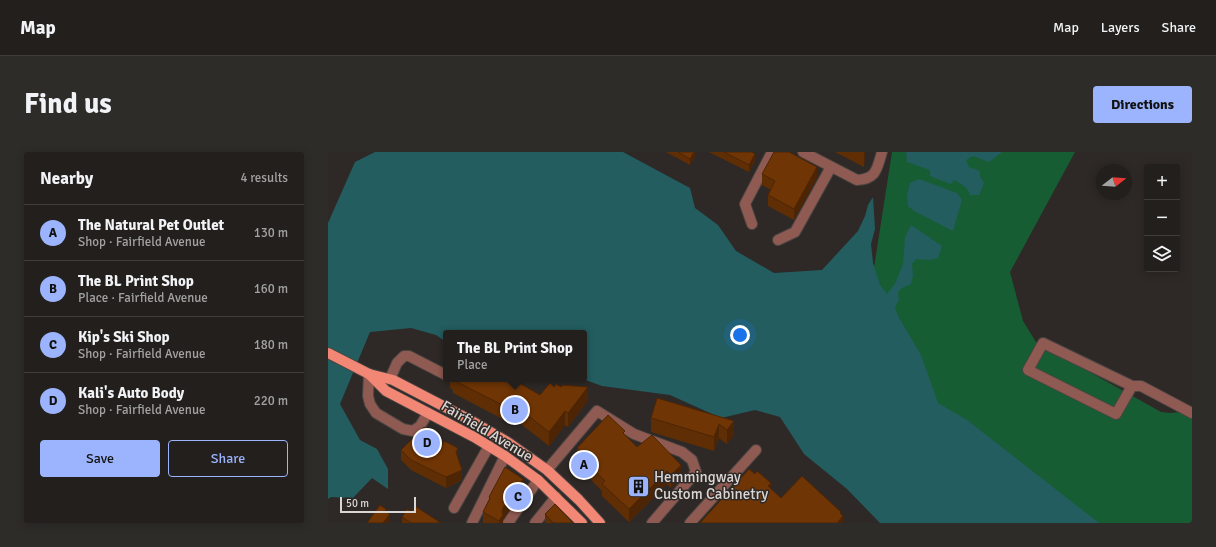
<!DOCTYPE html>
<html lang="en">
<head>
<meta charset="utf-8">
<style>
	body { margin:0; font-family:Signika,sans-serif; background:#2e2c29; color:#f1f3f6 }
	.controls { position:absolute; right:12px; top:12px; display:grid; overflow:hidden; border-radius:4px; box-shadow:0 2px 10px #0003 }
	.controls button { width:36px; height:36px; display:grid; place-items:center; padding:0; border:0; border-bottom:1px solid #3f3d3b; background:#221f1c; color:#f1f3f6; font:20px sans-serif }
	.compass { position:absolute; left:768px; top:12px; width:36px; height:36px; border-radius:50%; background:#221f1c; box-shadow:0 2px 10px #0003; rotate:73deg }
	.scale { position:absolute; left:12px; bottom:10px; width:76px; box-sizing:border-box; padding-left:4px; border:2px solid #dad6d4; border-top:0; font-size:11px; line-height:14px; white-space:nowrap; color:#dad6d4; -webkit-text-stroke:3px #2e2926; paint-order:stroke }
	.you { position:absolute; left:412px; top:183px; width:14px; height:14px; margin:-10px; border:3px solid #fff; border-radius:50%; background:#1a73e8; box-shadow:0 0 0 6px #1a73e833 }
	.badge { display:grid; place-items:center; width:26px; height:26px; border-radius:50%; background:#9cb4fd; color:#111; font-size:13px; font-weight:700 }
	.pin { position:absolute; translate:-50% -50%; border:2px solid #fff; box-shadow:0 1px 4px #0006 }
	.popup { position:absolute; left:115px; top:178px; width:144px; height:52px; box-sizing:border-box; display:grid; place-content:center; border-radius:4px; background:#221f1c; filter:drop-shadow(0 1px 3px #0005); font-size:13px; white-space:nowrap; color:#a2a2a3 }
	.popup b { font-size:15px; color:#f1f3f6 }
	.popup::after { content:''; position:absolute; left:50%; top:100%; margin-left:-8px; border:8px solid transparent; border-top-color:#221f1c }
	.list { margin:0; padding:0; list-style:none }
	h2 { display:flex; justify-content:space-between; align-items:center; height:52px; margin:0; padding:0 16px; font-size:17px }
	h2 small { font-size:13px; font-weight:400; color:#a2a2a3 }
	.list li { display:grid; grid-template-columns:26px 1fr auto; gap:12px; align-items:center; box-sizing:border-box; height:56px; padding:0 16px; border-top:1px solid #3f3d3b }
	.list b { display:block; font-size:15px; white-space:nowrap }
	.list p { margin:0; font-size:13px; white-space:nowrap; color:#a2a2a3 }
	.list em { font-size:13px; font-style:normal; color:#a2a2a3 }
	.actions { display:flex; gap:8px; padding:12px 16px }
	.actions a { flex:1; padding:9px 0; border:1px solid #9cb4fd; border-radius:4px; text-align:center; font-size:14px; color:#9cb4fd }
	.actions .main { background:#9cb4fd; color:#111 }
	.icon { flex:none; width:22px; height:22px; fill:none; stroke:currentColor; stroke-width:2; stroke-linecap:round; stroke-linejoin:round }
	.map { position:relative; flex:none; width:864px; height:371px; overflow:hidden; border-radius:4px }
	header { display:flex; align-items:center; gap:24px; box-sizing:border-box; height:56px; padding:0 20px; background:#221f1c; border-bottom:1px solid #3f3d3b }
	header strong { font-size:19px }
	nav { display:flex; gap:22px; margin-inline-start:auto; font-size:14px }
	.intro { display:flex; align-items:center; justify-content:space-between; box-sizing:border-box; height:96px; padding:0 24px }
	h1 { margin:0; font-size:28px }
	.button { padding:10px 18px; border-radius:4px; background:#9cb4fd; color:#111; font-size:14px; font-weight:700 }
	main { display:flex; gap:24px; padding:0 24px }
	aside { flex:1; background:#221f1c; border-radius:4px; box-shadow:0 2px 10px #0003 }
	.map>svg:first-child { display:block }
	.green { fill:#175d33 }
	.water { fill:#235d60 }
	.lines { fill:none; stroke-linecap:round; stroke-linejoin:round }
	.minor-casing { stroke:#4a4542; stroke-width:12 }
	.major-casing { stroke:#4a4542; stroke-width:12 }
	.minor { stroke:#8f5a51; stroke-width:10 }
	.major { stroke:#f38775; stroke-width:10 }
	.wall { fill:#602e04 }
	.shaded-wall { fill:#4e2504 }
	.building { fill:#703505; stroke:#4e2504 }
	.labels { text-anchor:middle; dominant-baseline:central; stroke-width:3; stroke-linejoin:round; paint-order:stroke }
	.street-label { font-size:15px; fill:#dad6d4; stroke:#2e2926 }
	.poi-label { font-size:15px; fill:#dad6d4; stroke:#2e2926; text-anchor:start }
</style>
</head>
<body>
<header>
<strong>Map</strong>
<nav><a>Map</a><a>Layers</a><a>Share</a></nav>
</header>
<div class="intro"><h1>Find us</h1><a class="button">Directions</a></div>
<main>
<aside>
<h2>Nearby<small>4 results</small></h2>
<ul class="list">
<li><span class="badge">A</span><div><b>The Natural Pet Outlet</b><p>Shop · Fairfield Avenue</p></div><em>130 m</em></li>
<li><span class="badge">B</span><div><b>The BL Print Shop</b><p>Place · Fairfield Avenue</p></div><em>160 m</em></li>
<li><span class="badge">C</span><div><b>Kip's Ski Shop</b><p>Shop · Fairfield Avenue</p></div><em>180 m</em></li>
<li><span class="badge">D</span><div><b>Kali's Auto Body</b><p>Shop · Fairfield Avenue</p></div><em>220 m</em></li>
</ul>
<div class="actions"><a class="main">Save</a><a>Share</a></div>
</aside>
<div class="map">
<svg width="864" height="371" viewBox="0 0 864 371">
	<rect width="100%" height="100%" fill="#2e2926"/>
	<polygon class="green" points="564,0 747,0 682,120 695,169 708,190 833,260 842,261 864,259 864,371 703,371 539,161"/>
	<g class="water">
		<polygon points="47,0 295,0 362,36 367,56 390,73 408,99 446,121 494,118 530,79 537,64 540,53 545,45 547,77 543,92 545,111 552,133 559,142 567,132 575,112 577,85 583,73 614,94 610,106 602,108 588,107 584,112 585,124 583,132 574,136 570,140 571,148 567,155 570,164 593,203 610,251 639,268 771,371 552,371 519,337 476,302 452,265 427,258 393,266 342,243 274,234 255,227 256,227 256,181 118,181 118,190 108,183 83,176 42,180 12,252 32,288 49,297 60,317 60,337 44,326 25,346 3,345 0,347 0,71 27,10"/>
		<path d="M578,0H674L661,10L645,4L638,8L641,15L652,19V24L656,31L651,43H642C640,35 634,32 626,28L623,32L602,24V18L579,10Z"/>
		<polygon points="591,27 629,41 634,48 625,79 586,59 580,54 579,43 582,31"/>
	</g>
	<g class="lines">
		<defs>
			<g id="minor">
				<path d="M475,0L529,28C549,27 549,16 554,0"/>
				<polyline points="424,72 417,52 444,0"/>
				<polyline points="450,88 467,80 503,15"/>
				<polyline points="41,222 40,244 42,252 48,261 75,277 85,279 92,274 100,261"/>
				<polyline points="62,227 69,211 76,204 81,204 118,223"/>
				<polyline points="804,234 788,262 700,218 715,191 804,234 813,234 864,261"/>
				<polyline points="219,318 269,259 306,282 354,300 364,308 368,320 324,371"/>
				<polyline points="126,356 161,294"/>
				<polyline points="144,371 177,304"/>
				<polyline points="180,371 210,328"/>
				<polyline points="207,371 228,345"/>
				<polyline points="362,371 428,298"/>
			</g>
			<g id="major">
				<polyline points="0,201 41,222 58,239 146,285 177,304 210,328 254,371"/>
				<polyline points="41,222 65,228 142,268 181,291 219,318 251,348 272,371"/>
			</g>
		</defs>
		<use href="#minor" class="minor-casing"/>
		<use href="#major" class="major-casing"/>
		<use href="#minor" class="minor"/>
		<use href="#major" class="major"/>
	</g>
	<g class="wall">
		<polygon points="338,0 367,0 367,4 362,13"/>
		<polygon points="381,0 424,0 427,9 421,20"/>
		<polygon points="507,0 537,0 536,15"/>
		<polygon points="434,22 489,26 466,68 440,54 440,43 443,38 434,33"/>
		<polygon points="122,227 184,227 212,243 226,235 233,235 260,248 240,275 237,273 221,294 189,269 186,273 125,241 125,238 122,236"/>
		<polygon points="323,266 406,269 406,283 399,292 391,286 386,299 323,280"/>
		<polygon points="297,283 309,295 353,325 343,336 339,332 301,370 274,344 274,339 263,328 263,322 249,309 249,296"/>
		<polygon points="114,294 130,306 134,328 118,336 83,318 73,308 73,298"/>
		<polygon points="195,338 175,367 175,371 155,371 155,360 161,348 161,345"/>
		<polygon points="84,360 113,371 74,371 74,365"/>
		<polygon points="217,362 245,371 217,371"/>
	</g>
	<g class="shaded-wall">
		<polygon points="366,0 367,0 367,4 362,13 362,7"/>
		<polygon points="536,0 537,0 536,15"/>
		<polygon points="427,2 427,9 421,20 421,13"/>
		<polygon points="489,15 489,26 466,68 466,57"/>
		<polygon points="260,235 260,248 240,275 240,261"/>
		<polygon points="189,255 189,269 186,273 186,259"/>
		<polygon points="237,259 237,273 221,294 221,280"/>
		<polygon points="406,269 406,283 399,292 399,278"/>
		<polygon points="391,272 391,286 386,299 386,285"/>
		<polygon points="130,296 130,306 128,300"/>
		<polygon points="353,313 353,325 343,336 343,323"/>
		<polygon points="134,318 134,328 118,336 118,325"/>
		<polygon points="339,319 339,332 301,370 301,357"/>
		<polygon points="195,327 195,338 175,368 175,371 171,371 171,369 175,356"/>
		<polygon points="443,331 443,346 440,334"/>
		<polygon points="513,360 513,366 515,364 515,371 509,371 512,361"/>
		<polygon points="62,362 62,369 60,371 55,371"/>
	</g>
	<g class="building">
		<polygon points="350,0 366,0 362,7"/>
		<polygon points="396,0 424,0 427,2 421,13"/>
		<polygon points="446,0 461,0 489,15 466,57 440,43 447,29 434,22"/>
		<polygon points="125,227 184,227 212,243 222,231 226,235 228,232 233,235 235,233 260,235 240,261 237,259 221,280 189,255 186,259 125,228"/>
		<polygon points="329,246 406,269 399,278 391,272 386,285 323,266"/>
		<polygon points="280,263 297,279 295,281 309,295 324,283 353,313 343,323 339,319 301,357 274,332 277,329 263,315 266,312 249,296"/>
		<polygon points="96,275 114,294 116,289 130,296 128,300 134,318 118,325 83,308 73,298"/>
		<polygon points="177,315 195,327 175,356 174,360 175,363 171,369 155,360 162,346 161,345"/>
		<polygon points="421,317 427,322 429,319 443,331 440,334 453,346 474,324 513,360 512,361 515,364 509,371 372,371"/>
		<polygon points="227,352 244,370 245,371 225,371 217,362"/>
		<polygon points="52,353 58,357 57,359 62,362 55,371 39,371"/>
		<polygon points="87,354 113,371 83,371 74,365 79,357 84,360"/>
	</g>
	<defs>
		<symbol id="building-square" viewBox="-11 -11 22 22"><rect x="-9" y="-9" width="18" height="18" rx="4" fill="#9cb4fd" stroke="#2e2926"/><path d="M-4-6H4V6H1V3H-1V6H-4ZM-2.5-4.3h1.7v1.8h-1.7ZM.8-4.3h1.7v1.8H.8ZM-2.5-1h1.7V.8h-1.7ZM.8-1h1.7V.8H.8Z" fill="#111"/></symbol>
	</defs>
	<g fill-rule="evenodd">
		<use href="#building-square" x="298" y="322" width="25" height="25"/>
	</g>
	<g class="labels">
		<g class="street-label">
			<text transform="translate(159 279) rotate(31)">Fairfield Avenue</text>
		</g>
		<g class="poi-label">
			<text x="326" y="325">Hemmingway<tspan x="326" dy="17">Custom Cabinetry</tspan></text>
		</g>
	</g>
</svg>
<div class="controls">
<button>+</button>
<button>−</button>
<button><svg class="icon" aria-label="layers" viewBox="0 0 24 24"><path d="M12 4l9 5-9 5-9-5zM3 14l9 5 9-5"/></svg></button>
</div>
<svg class="compass" viewBox="-18 -18 36 36"><path d="M0-13l5 13h-10z" fill="#e53935"/><path d="M0 13l5-13h-10z" fill="#a2a2a3"/></svg>
<div class="scale">50 m</div>
<div class="you"></div>
<div class="pin badge" style="left:256px;top:313px">A</div>
<div class="pin badge" style="left:187px;top:258px">B</div>
<div class="popup"><b>The BL Print Shop</b>Place</div>
<div class="pin badge" style="left:190px;top:345px">C</div>
<div class="pin badge" style="left:99px;top:291px">D</div>
</div>
</main>
</body>
</html>
